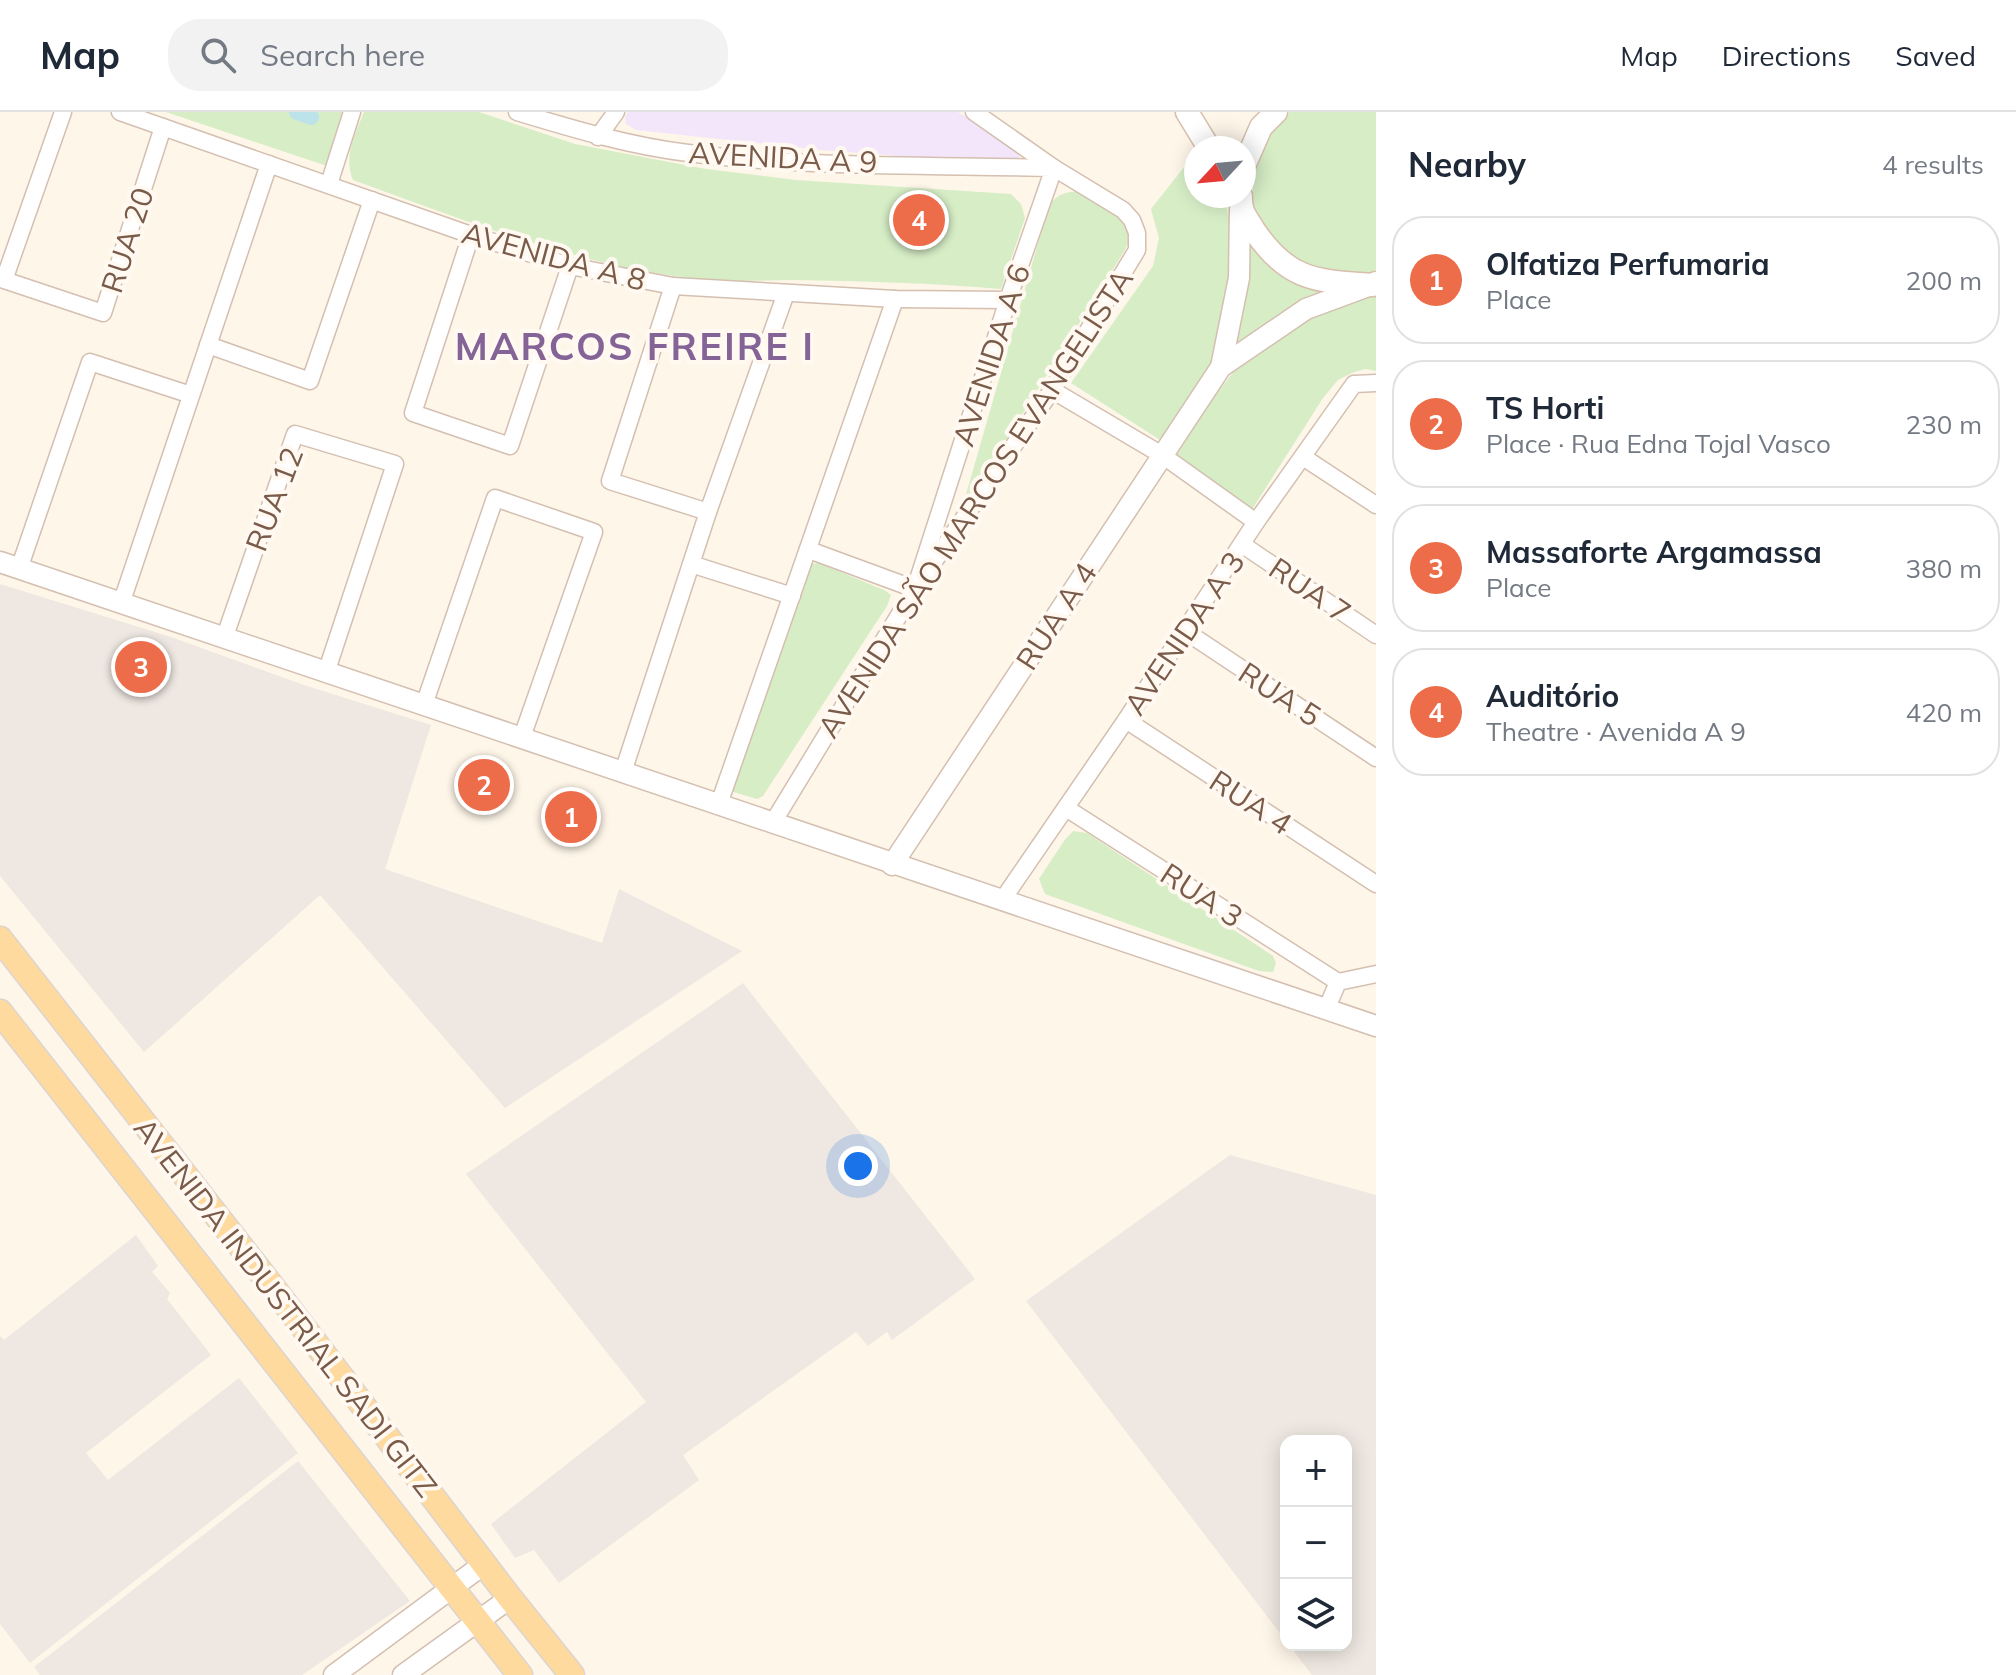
<!DOCTYPE html>
<html lang="en">
<head>
<meta charset="utf-8">
<style>
	body { margin:0; font-family:Mulish,sans-serif; background:#f2f2f3; color:#1f2937 }
	.controls { position:absolute; right:24px; bottom:24px; display:grid; overflow:hidden; border-radius:16px; box-shadow:0 4px 20px #0003 }
	.controls button { width:72px; height:72px; display:grid; place-items:center; padding:0; border:0; border-bottom:2px solid #e0e1e3; background:#fff; color:#1f2937; font:40px sans-serif }
	.compass { position:absolute; left:1184px; top:24px; width:72px; height:72px; border-radius:50%; background:#fff; box-shadow:0 4px 20px #0003; rotate:244deg }
	.you { position:absolute; left:858px; top:1054px; width:28px; height:28px; margin:-20px; border:6px solid #fff; border-radius:50%; background:#1a73e8; box-shadow:0 0 0 12px #1a73e833 }
	.badge { display:grid; place-items:center; width:52px; height:52px; border-radius:50%; background:#ed6c49; color:#fff; font-size:26px; font-weight:700 }
	.pin { position:absolute; translate:-50% -50%; border:4px solid #fff; box-shadow:0 2px 8px #0006 }
	.list { margin:0; padding:0; list-style:none }
	h2 { display:flex; justify-content:space-between; align-items:center; height:104px; margin:0; padding:0 32px; font-size:34px }
	h2 small { font-size:26px; font-weight:400; color:#747a83 }
	.list li { display:grid; grid-template-columns:52px 1fr auto; gap:24px; align-items:center; box-sizing:border-box; height:128px; margin:0 16px 16px; padding:0 16px; border:2px solid #e0e1e3; border-radius:32px }
	.list b { display:block; font-size:30px; white-space:nowrap }
	.list p { margin:0; font-size:26px; white-space:nowrap; color:#747a83 }
	.list em { font-size:26px; font-style:normal; color:#747a83 }
	.icon { flex:none; width:44px; height:44px; fill:none; stroke:currentColor; stroke-width:2; stroke-linecap:round; stroke-linejoin:round }
	.map { position:relative; flex:none; width:1376px; height:1563px; overflow:hidden }
	header { display:flex; align-items:center; gap:48px; box-sizing:border-box; height:112px; padding:0 40px; background:#fff; border-bottom:2px solid #e0e1e3 }
	header strong { font-size:38px }
	nav { display:flex; gap:44px; margin-inline-start:auto; font-size:28px }
	.search { width:560px; height:72px; background:#f2f2f3; display:flex; align-items:center; gap:20px; box-sizing:border-box; padding:0 28px; border-radius:32px; color:#747a83; font-size:30px }
	main { display:flex }
	aside { flex:1; background:#fff }
	.map>svg:first-child { display:block }
	.industrial { fill:#efe8e2 }
	.education { fill:#f3e5fa }
	.green { fill:#d6edc6 }
	.lines { fill:none; stroke-linecap:round; stroke-linejoin:round }
	.canal { stroke:#bce3e9; stroke-width:16 }
	.minor-casing { stroke:#d4bfb0; stroke-width:19 }
	.tertiary-casing { stroke:#d4bfb0; stroke-width:23 }
	.secondary-casing { stroke:#d7bfad; stroke-width:25 }
	.primary-casing { stroke:#dcd4d0; stroke-width:27 }
	.minor { stroke:#fff; stroke-width:16 }
	.tertiary { stroke:#fff; stroke-width:20 }
	.secondary { stroke:#fff; stroke-width:22 }
	.primary { stroke:#ffda9f; stroke-width:24 }
	.labels { text-anchor:middle; dominant-baseline:central; stroke-width:8; stroke-linejoin:round; paint-order:stroke }
	.street-label { font-size:30px; fill:#7a5b4a; stroke:#fff9f1 }
	.district-label { font-size:38px; font-weight:bold; letter-spacing:2px; fill:#846396; stroke:#fff9f1 }
</style>
</head>
<body>
<header>
<strong>Map</strong>
<div class="search"><svg class="icon" aria-label="search" viewBox="0 0 24 24"><circle cx="10" cy="10" r="6"/><path d="M15 15l6 6"/></svg>Search here</div>
<nav><a>Map</a><a>Directions</a><a>Saved</a></nav>
</header>
<main>
<div class="map">
<svg width="1376" height="1563" viewBox="0 0 1376 1563">
	<rect width="100%" height="100%" fill="#fef6e9"/>
	<g class="industrial">
		<polygon points="0,472 171,525 304,573 431,613 385,757 602,831 619,777 742,839 505,996 320,783 144,940 0,764"/>
		<polygon points="743,871 975,1167 892,1228 887,1220 868,1234 856,1220 683,1343 699,1368 559,1471 534,1438 515,1446 491,1412 646,1290 466,1062"/>
		<polygon points="1230,1043 1376,1083 1376,1563 1312,1563 1289,1533 1346,1533 1346,1329 1286,1329 1286,1529 1026,1189"/>
		<polygon points="136,1123 158,1154 152,1160 170,1181 167,1187 211,1243 86,1341 108,1368 239,1266 298,1341 30,1551 0,1512 0,1224 4,1228"/>
		<polygon points="298,1349 410,1489 302,1563 40,1563 34,1555"/>
	</g>
	<polygon class="education" points="628,0 958,0 1019,39 1020,44 1015,49 913,45 821,38 636,18 626,12 625,5"/>
	<g class="green">
		<polygon points="166,0 342,0 327,54"/>
		<path d="M364,0H479L575,32L706,57L796,68L1011,82L1021,92L1025,106L1001,177C932,171 863,169 794,168C766,168 737,170 709,168C585,157 469,110 353,68C343,44 355,23 364,0Z"/>
		<polygon points="1290,0 1376,0 1376,158 1365,163 1335,165 1280,140 1262,116 1252,87 1256,25"/>
		<polygon points="1196,40 1196,84 1224,84 1234,129 1234,178 1217,244 1160,328 1071,271 1153,154 1159,126 1151,97"/>
		<path d="M1081,79C1100,90 1123,103 1131,124L1125,138L961,400L1049,93C1059,81 1066,80 1081,79Z"/>
		<polygon points="1246,123 1335,179 1229,243"/>
		<polygon points="1368,185 1376,185 1376,259 1366,257 1354,260 1338,268 1323,286 1251,399 1170,340 1243,248 1271,225 1343,188"/>
		<polygon points="819,451 884,478 891,483 887,494 763,684 757,687 730,679 780,543 807,461 812,452"/>
		<polygon points="1073,719 1087,721 1273,844 1276,851 1273,860 1259,859 1045,782 1039,767 1064,729"/>
	</g>
	<g class="lines">
		<polyline class="canal" points="297,0 311,5"/>
		<defs>
			<g id="minor">
				<polyline points="63,0 4,168 103,201 163,15"/>
				<polyline points="120,0 471,123 570,154 673,174 895,187 1008,188"/>
				<path d="M517,0C573,17 630,34 688,41C809,56 933,53 1054,56L1008,188L915,477L809,438"/>
				<polyline points="598,25 616,0"/>
				<polyline points="329,72 352,0"/>
				<polyline points="471,123 413,301 510,334 570,154"/>
				<polyline points="673,174 610,369 708,400 786,181"/>
				<polyline points="208,233 310,269 372,88"/>
				<polyline points="1052,278 1162,343 1256,410"/>
				<polyline points="1303,345 1376,393"/>
				<polyline points="1243,433 1376,523"/>
				<polyline points="691,452 708,400"/>
				<polyline points="19,457 90,250 191,283"/>
				<polyline points="121,492 269,52"/>
				<polyline points="1185,519 1376,646"/>
				<polyline points="224,527 295,322 395,352 326,561"/>
				<polyline points="424,593 495,386 594,420 522,625"/>
				<polyline points="1126,608 1376,772"/>
				<polyline points="623,660 691,452 792,484"/>
				<polyline points="719,692 895,187"/>
				<polyline points="1066,696 1338,870"/>
				<polyline points="772,712 915,477 1052,278 1137,138 1137,121 1132,108 1123,98 1054,56 974,0"/>
				<polyline points="1003,787 1126,608 1256,410 1354,272 1376,271"/>
				<polyline points="1326,898 1338,870 1376,862"/>
			</g>
			<g id="tertiary">
				<polyline points="1221,255 1306,197 1371,173"/>
				<polyline points="0,450 1376,914"/>
				<polyline points="892,753 1221,255 1239,166 1240,97"/>
				<polyline points="334,1563 484,1452"/>
				<polyline points="403,1563 510,1486"/>
			</g>
			<g id="secondary">
				<polyline points="1187,0 1209,36"/>
				<polyline points="1244,54 1261,15 1276,0"/>
				<path d="M1241,84C1240,99 1246,105 1254,118C1288,169 1316,169 1373,173L1376,171"/>
			</g>
			<g id="primary">
				<polyline points="0,827 271,1173 510,1486 572,1563"/>
				<polyline points="0,900 520,1563"/>
			</g>
		</defs>
		<use href="#minor" class="minor-casing"/>
		<use href="#tertiary" class="tertiary-casing"/>
		<use href="#secondary" class="secondary-casing"/>
		<use href="#primary" class="primary-casing"/>
		<use href="#minor" class="minor"/>
		<use href="#tertiary" class="tertiary"/>
		<use href="#secondary" class="secondary"/>
		<use href="#primary" class="primary"/>
	</g>
	<g class="labels">
		<g class="street-label">
			<text transform="translate(783 45) rotate(3)">AVENIDA A 9</text>
			<text transform="translate(127 128) rotate(-72)">RUA 20</text>
			<text transform="translate(554 144) rotate(15)">AVENIDA A 8</text>
			<text transform="translate(991 243) rotate(-72)">AVENIDA A 6</text>
			<text transform="translate(274 387) rotate(-69)">RUA 12</text>
			<text transform="translate(975 391) rotate(-57)">AVENIDA SÃO MARCOS EVANGELISTA</text>
			<text transform="translate(1310 478) rotate(34)">RUA 7</text>
			<text transform="translate(1056 504) rotate(-57)">RUA A 4</text>
			<text transform="translate(1184 521) rotate(-56)">AVENIDA A 3</text>
			<text transform="translate(1280 582) rotate(33)">RUA 5</text>
			<text transform="translate(1251 690) rotate(33)">RUA 4</text>
			<text transform="translate(1202 783) rotate(33)">RUA 3</text>
			<text transform="translate(286 1195) rotate(52)">AVENIDA INDUSTRIAL SADI GITZ</text>
		</g>
		<g class="district-label">
			<text x="635" y="234">MARCOS FREIRE I</text>
		</g>
	</g>
</svg>
<div class="controls">
<button>+</button>
<button>−</button>
<button><svg class="icon" aria-label="layers" viewBox="0 0 24 24"><path d="M12 4l9 5-9 5-9-5zM3 14l9 5 9-5"/></svg></button>
</div>
<svg class="compass" viewBox="-18 -18 36 36"><path d="M0-13l5 13h-10z" fill="#e53935"/><path d="M0 13l5-13h-10z" fill="#747a83"/></svg>
<div class="you"></div>
<div class="pin badge" style="left:571px;top:705px">1</div>
<div class="pin badge" style="left:484px;top:673px">2</div>
<div class="pin badge" style="left:141px;top:555px">3</div>
<div class="pin badge" style="left:919px;top:108px">4</div>
</div>
<aside>
<h2>Nearby<small>4 results</small></h2>
<ul class="list">
<li><span class="badge">1</span><div><b>Olfatiza Perfumaria</b><p>Place</p></div><em>200 m</em></li>
<li><span class="badge">2</span><div><b>TS Horti</b><p>Place · Rua Edna Tojal Vasco</p></div><em>230 m</em></li>
<li><span class="badge">3</span><div><b>Massaforte Argamassa</b><p>Place</p></div><em>380 m</em></li>
<li><span class="badge">4</span><div><b>Auditório</b><p>Theatre · Avenida A 9</p></div><em>420 m</em></li>
</ul>
</aside>
</main>
</body>
</html>
